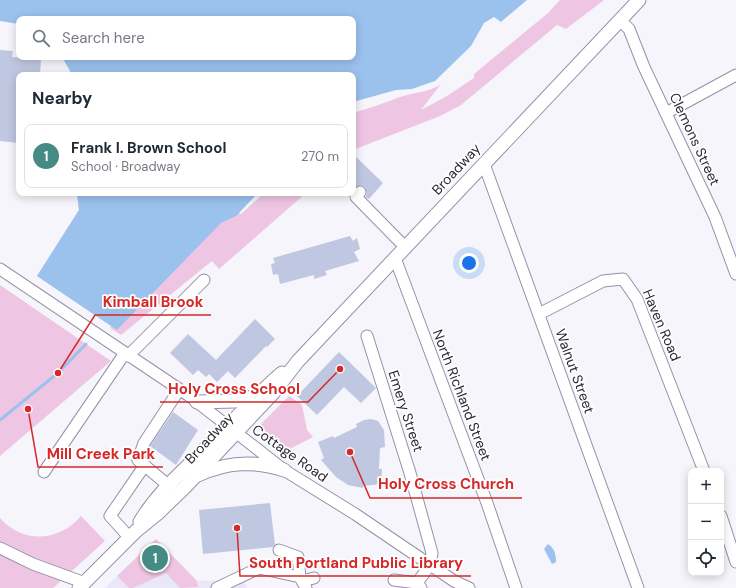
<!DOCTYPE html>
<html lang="en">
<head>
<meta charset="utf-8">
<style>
	body { margin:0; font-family:"DM Sans",sans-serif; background:#f2f2f3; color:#1f2937 }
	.controls { position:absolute; right:12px; bottom:12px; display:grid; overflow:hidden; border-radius:8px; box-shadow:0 2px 10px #0003 }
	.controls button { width:36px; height:36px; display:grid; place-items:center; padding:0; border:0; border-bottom:1px solid #e0e1e3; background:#fff; color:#1f2937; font:20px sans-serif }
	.you { position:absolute; left:469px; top:263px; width:14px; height:14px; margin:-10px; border:3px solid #fff; border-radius:50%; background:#1a73e8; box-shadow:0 0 0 6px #1a73e833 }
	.badge { display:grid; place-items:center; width:26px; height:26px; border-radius:50%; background:#448b86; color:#fff; font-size:13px; font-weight:700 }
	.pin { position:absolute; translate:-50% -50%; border:2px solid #fff; box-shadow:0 1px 4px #0006 }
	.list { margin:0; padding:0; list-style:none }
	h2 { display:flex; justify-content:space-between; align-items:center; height:52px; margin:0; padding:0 16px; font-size:17px }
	h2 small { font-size:13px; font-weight:400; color:#747a83 }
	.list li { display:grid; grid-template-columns:26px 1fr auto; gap:12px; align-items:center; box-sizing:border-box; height:64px; margin:0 8px 8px; padding:0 8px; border:1px solid #e0e1e3; border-radius:8px }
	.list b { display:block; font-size:15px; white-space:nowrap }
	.list p { margin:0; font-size:13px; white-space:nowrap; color:#747a83 }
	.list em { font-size:13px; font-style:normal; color:#747a83 }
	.icon { flex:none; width:22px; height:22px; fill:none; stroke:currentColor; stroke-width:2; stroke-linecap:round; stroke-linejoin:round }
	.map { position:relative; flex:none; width:736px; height:588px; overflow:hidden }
	.search { position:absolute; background:#fff; box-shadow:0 2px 10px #0003; left:16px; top:16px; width:340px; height:44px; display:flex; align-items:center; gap:10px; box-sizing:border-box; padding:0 14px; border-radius:8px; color:#747a83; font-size:15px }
	.panel { position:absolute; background:#fff; box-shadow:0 2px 10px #0003; left:16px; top:72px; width:340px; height:124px; border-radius:8px }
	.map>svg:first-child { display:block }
	.built { fill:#eae7fb }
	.green { fill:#eec6e3 }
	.water { fill:#9bc2ed }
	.pier { fill:#f6f5fb }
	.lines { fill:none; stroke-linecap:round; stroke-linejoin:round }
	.stream { stroke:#9bc2ed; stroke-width:3 }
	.building { fill:#c0c7e0 }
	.minor-casing { stroke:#9591aa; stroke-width:13 }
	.major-casing { stroke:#9591aa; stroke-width:15 }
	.minor { stroke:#fff; stroke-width:11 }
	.major { stroke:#fff; stroke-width:13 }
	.labels { text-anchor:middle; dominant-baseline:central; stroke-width:3.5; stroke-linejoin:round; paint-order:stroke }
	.street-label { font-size:14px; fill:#2b2933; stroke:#fff }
	.leader { fill:none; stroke:#d62828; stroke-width:1.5 }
	.callout-dot { fill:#d62828; stroke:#fff; stroke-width:1.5 }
	.callout-label { font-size:15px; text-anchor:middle; font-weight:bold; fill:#d62828; stroke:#fff; stroke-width:3.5; stroke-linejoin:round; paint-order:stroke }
</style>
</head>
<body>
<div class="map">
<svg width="736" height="588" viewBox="0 0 736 588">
	<rect width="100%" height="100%" fill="#f6f5fb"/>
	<polygon class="built" points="156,539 196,581 232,580 241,576 247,588 105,588"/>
	<g class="green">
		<path d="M560,0H604L566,29L557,25L461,105L440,116L353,150V113C369,108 385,103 400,97C414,92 428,93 441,84L421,110L447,96L474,78V74L548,13Z"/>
		<polygon points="77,193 243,211 264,193 305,194 219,269 212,261 121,335 110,328 111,326 37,276 79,210"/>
		<polygon points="0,285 111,361 0,456"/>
		<polygon points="289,396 302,405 307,430 313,437 286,451 257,428"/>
		<path d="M81,516L105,541L53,588H0V518C23,544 59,542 81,516Z"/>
		<polygon points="156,539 197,581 198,587 180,588 166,573 133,588 129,588 117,576"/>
	</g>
	<g class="water">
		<polygon points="0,0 527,0 482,38 438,84 357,108 353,111 353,75 69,75 70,71 62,57 353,57 353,19 19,19 19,24 0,21"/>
		<polygon points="77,193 262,193 236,216 221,223 117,330 37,276 79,210"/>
		<path d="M548,544C555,548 556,556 556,562L552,564L544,549Z"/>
	</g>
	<g class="pier">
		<polygon points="494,17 501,22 439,85 358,109 353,113 353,102 396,90 412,89 435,81 471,46 484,23"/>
		<polygon points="258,193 264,193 241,214 239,213"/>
	</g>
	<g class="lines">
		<polyline class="stream" points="0,420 58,373 86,344"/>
	</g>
	<g class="building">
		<polygon points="0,50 13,51 12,57 41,59 40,75 19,75 19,143 0,141"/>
		<polygon points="353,154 383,183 369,199 365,197 367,193 365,187 361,185 354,188 353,186"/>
		<polygon points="350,236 353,241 357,238 360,249 354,252 359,261 325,271 327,275 314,279 314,275 280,284 278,274 273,275 271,264 275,263 273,258"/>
		<polygon points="255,319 275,339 267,347 266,346 235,378 228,371 217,382 209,374 206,377 198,370 193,375 170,353 188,334 216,360"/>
		<polygon points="339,352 376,388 361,403 344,387 317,415 297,396"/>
		<polygon points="173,412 198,430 176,465 150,446"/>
		<polygon points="371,419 378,421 384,430 385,447 380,448 379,469 382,469 381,484 363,486 363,488 348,485 336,477 321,460 324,458 318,442 333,436 334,438 357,427 356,424 364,420"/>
		<polygon points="270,503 275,545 273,547 203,554 199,510"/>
	</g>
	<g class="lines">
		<defs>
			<g id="minor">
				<polyline points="620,20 629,29 644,67 715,217 736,274"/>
				<polyline points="666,113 736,75"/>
				<polyline points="484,164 638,588"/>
				<polyline points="360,192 356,197 405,247"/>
				<polyline points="395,258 487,503 516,588"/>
				<polyline points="0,269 188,395 284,470 355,514 454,581 469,588"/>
				<polyline points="539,314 603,281 623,279 637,299 704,471"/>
				<polyline points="367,336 410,473 432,553 430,565 417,583 421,588"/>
				<polyline points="128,356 204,280"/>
				<polyline points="44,472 125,353"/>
				<polyline points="169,486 138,460 144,443 179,390"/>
				<polyline points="721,516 736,562"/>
				<polyline points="129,537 110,516 145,465"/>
				<polyline points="0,548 33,564 85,583"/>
				<polyline points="279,550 298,557 300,577"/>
				<polyline points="394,580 417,583"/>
				<polyline points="302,581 314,578"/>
				<polyline points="217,588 259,568 300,577 306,588"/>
			</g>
			<g id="major">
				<polyline points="197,402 235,401 256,396"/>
				<path d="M198,475C227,462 254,460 284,470"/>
				<path d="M140,522C158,491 188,467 212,442C236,419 257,394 282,373"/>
				<polyline points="79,588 136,531 157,514 185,487 274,392 298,361 639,0"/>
			</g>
		</defs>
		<use href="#minor" class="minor-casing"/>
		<use href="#major" class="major-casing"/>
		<use href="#minor" class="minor"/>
		<use href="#major" class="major"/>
	</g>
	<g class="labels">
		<g class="street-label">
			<text transform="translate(695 139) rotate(65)">Clemons Street</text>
			<text transform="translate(456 169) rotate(-47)">Broadway</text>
			<text transform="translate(662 325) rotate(67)">Haven Road</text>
			<text transform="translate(575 371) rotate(70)">Walnut Street</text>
			<text transform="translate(462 395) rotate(69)">North Richland Street</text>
			<text transform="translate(406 411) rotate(72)">Emery Street</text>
			<text transform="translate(209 438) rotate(-47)">Broadway</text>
			<text transform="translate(290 453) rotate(35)">Cottage Road</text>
		</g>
	</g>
	<path class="leader" d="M58 373L95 315H211M340 369L308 402H160M28 409L38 467H163M350 452L370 498H522M237 528L240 576H471"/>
	<g class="callout-dot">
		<circle cx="58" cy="373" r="4"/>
		<circle cx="340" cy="369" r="4"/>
		<circle cx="28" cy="409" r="4"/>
		<circle cx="350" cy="452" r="4"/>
		<circle cx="237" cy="528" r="4"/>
	</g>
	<g class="callout-label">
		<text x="153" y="307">Kimball Brook</text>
		<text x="234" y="394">Holy Cross School</text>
		<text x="101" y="459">Mill Creek Park</text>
		<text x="446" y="489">Holy Cross Church</text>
		<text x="356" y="568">South Portland Public Library</text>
	</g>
</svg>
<div class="controls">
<button>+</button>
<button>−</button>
<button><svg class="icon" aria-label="locate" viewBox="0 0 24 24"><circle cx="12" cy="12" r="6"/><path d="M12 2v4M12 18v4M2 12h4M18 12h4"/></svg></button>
</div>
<div class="you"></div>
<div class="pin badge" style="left:155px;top:558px">1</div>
<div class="search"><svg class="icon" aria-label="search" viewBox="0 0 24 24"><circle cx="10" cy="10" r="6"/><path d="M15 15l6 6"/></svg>Search here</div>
<section class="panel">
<h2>Nearby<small></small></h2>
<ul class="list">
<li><span class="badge">1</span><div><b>Frank I. Brown School</b><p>School · Broadway</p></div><em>270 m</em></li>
</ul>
</section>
</div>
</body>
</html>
